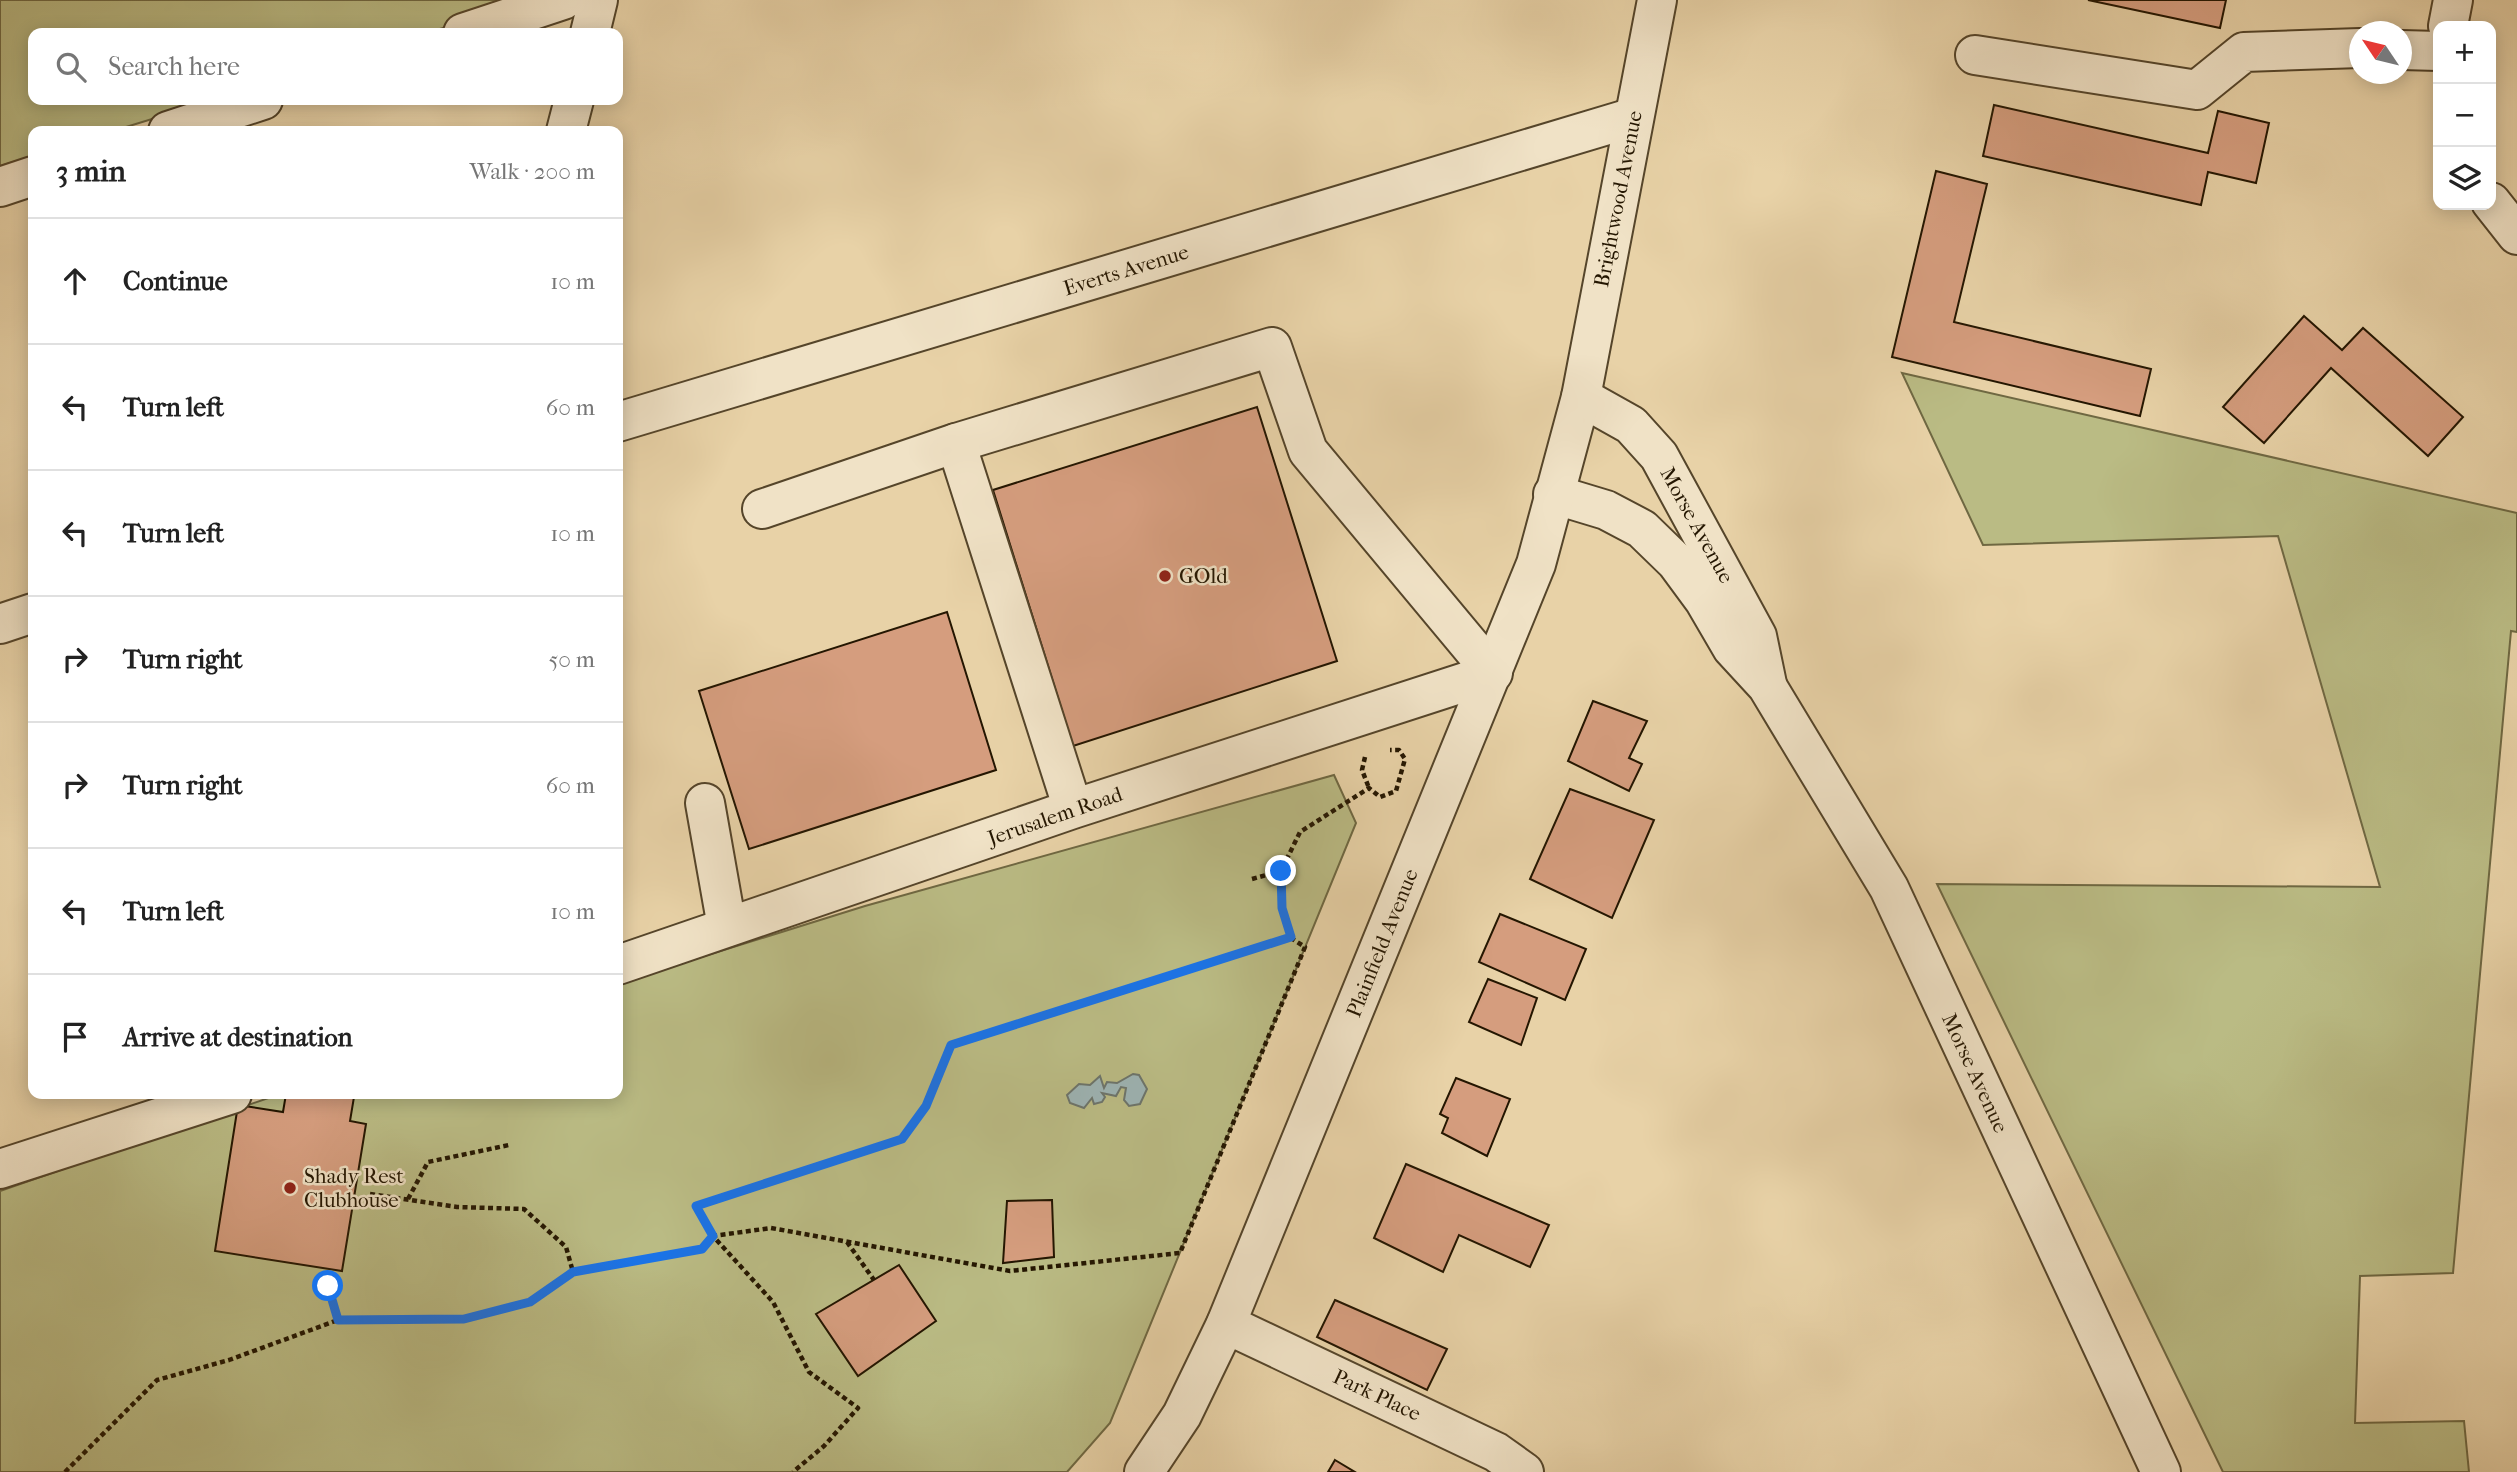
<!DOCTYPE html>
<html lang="en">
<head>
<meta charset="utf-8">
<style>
	body { margin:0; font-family:"IM FELL French Canon",serif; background:#f2f2f2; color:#222 }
	.controls { position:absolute; right:21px; top:21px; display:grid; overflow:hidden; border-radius:14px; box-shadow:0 4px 18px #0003 }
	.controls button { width:63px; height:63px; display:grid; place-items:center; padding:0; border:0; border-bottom:2px solid #e0e0e0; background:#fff; color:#222; font:35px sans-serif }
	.compass { position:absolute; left:2349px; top:21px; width:63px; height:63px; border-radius:50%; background:#fff; box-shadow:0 4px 18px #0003; rotate:305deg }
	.stop { position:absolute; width:21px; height:21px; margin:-16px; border:5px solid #1a73e8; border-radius:50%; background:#fff }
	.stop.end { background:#1a73e8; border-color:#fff; box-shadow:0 2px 7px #0008 }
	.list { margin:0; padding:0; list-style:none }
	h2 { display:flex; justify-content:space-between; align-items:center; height:91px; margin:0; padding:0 28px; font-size:30px }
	h2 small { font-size:23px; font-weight:400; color:#767676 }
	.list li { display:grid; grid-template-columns:46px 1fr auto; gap:21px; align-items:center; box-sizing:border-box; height:126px; padding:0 28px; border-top:2px solid #e0e0e0 }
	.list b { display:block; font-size:26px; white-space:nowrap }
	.list em { font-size:23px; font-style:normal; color:#767676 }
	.icon { flex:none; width:38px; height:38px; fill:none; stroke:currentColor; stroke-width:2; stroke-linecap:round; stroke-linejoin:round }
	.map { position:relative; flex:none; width:2517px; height:1472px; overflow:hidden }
	.search { position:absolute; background:#fff; box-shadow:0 4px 18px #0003; left:28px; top:28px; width:595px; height:77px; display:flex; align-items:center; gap:18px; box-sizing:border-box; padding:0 24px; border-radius:14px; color:#767676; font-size:26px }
	.panel { position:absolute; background:#fff; box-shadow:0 4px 18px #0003; left:28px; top:126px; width:595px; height:973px; border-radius:14px }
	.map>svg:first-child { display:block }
	.green { fill:#babb84; stroke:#6f6842; stroke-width:2 }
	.water { fill:#9db4b4; stroke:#6d756c; stroke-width:2 }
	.building { fill:#d59d7e; stroke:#241601; stroke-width:2 }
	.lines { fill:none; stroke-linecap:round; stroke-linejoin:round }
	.minor-casing { stroke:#55452a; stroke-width:42 }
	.path { stroke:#241601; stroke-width:4.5; stroke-dasharray:5 3.5; stroke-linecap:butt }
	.minor { stroke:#f0e2c6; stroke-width:38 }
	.route { stroke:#1a73e8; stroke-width:9 }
	.poi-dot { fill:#8f2418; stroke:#f0e2c6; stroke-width:2.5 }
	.labels { text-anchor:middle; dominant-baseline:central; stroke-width:5; stroke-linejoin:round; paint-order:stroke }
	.street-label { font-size:21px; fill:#241601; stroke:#f0e2c6 }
	.poi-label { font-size:21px; fill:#241601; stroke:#f0e2c6; text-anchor:start }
</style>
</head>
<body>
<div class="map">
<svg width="2517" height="1472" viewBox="0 0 2517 1472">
	<rect width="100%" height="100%" fill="#e8d2a7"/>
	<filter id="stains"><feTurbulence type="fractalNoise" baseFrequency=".00286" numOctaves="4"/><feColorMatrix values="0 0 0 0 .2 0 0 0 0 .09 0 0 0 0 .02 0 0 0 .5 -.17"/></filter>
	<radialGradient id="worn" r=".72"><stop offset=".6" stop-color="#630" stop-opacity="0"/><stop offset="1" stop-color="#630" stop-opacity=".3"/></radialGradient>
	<g class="green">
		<polygon points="0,0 533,0 427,33 33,33 33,100 214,100 113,131 33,131 33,156 0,166"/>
		<polygon points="1902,373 2517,513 2517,632 2511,631 2453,1273 2360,1276 2355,1423 2464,1421 2469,1472 2223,1472 1937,884 2380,887 2278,536 1983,545"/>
		<polygon points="1334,775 1356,823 1110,1423 1067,1472 0,1472 0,1191 280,1094 618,1094 618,983 865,906"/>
	</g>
	<polygon class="water" points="1133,1074 1139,1075 1147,1089 1140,1104 1129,1106 1124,1100 1126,1088 1121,1087 1116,1096 1102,1093 1105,1097 1102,1102 1094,1104 1092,1098 1084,1108 1070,1103 1067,1095 1079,1084 1090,1085 1100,1076 1104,1088 1107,1082 1117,1083"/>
	<g class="building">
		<polygon points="2088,0 2226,0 2220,28"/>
		<polygon points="1994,105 2208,153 2218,111 2269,123 2256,183 2208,172 2201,205 1983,156"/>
		<polygon points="1936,171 1987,184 1954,322 2151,369 2140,416 1892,357"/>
		<polygon points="2304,316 2342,350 2363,328 2463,417 2428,456 2331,368 2264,443 2223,407"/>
		<polygon points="1257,407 1337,661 1073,746 993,490"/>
		<polygon points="947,612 996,770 749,849 699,691"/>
		<polygon points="1593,701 1647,721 1629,758 1642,764 1629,791 1568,761"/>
		<polygon points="1570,789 1654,820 1612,918 1530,879"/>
		<polygon points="1500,914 1586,949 1565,1000 1479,962"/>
		<polygon points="1488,979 1537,998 1521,1045 1469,1022"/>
		<polygon points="1456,1078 1510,1099 1487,1156 1442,1133 1448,1118 1440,1114"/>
		<polygon points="286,1094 354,1097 350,1121 366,1124 342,1271 215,1251 238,1105 283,1112"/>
		<polygon points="1406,1164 1549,1225 1530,1267 1459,1235 1443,1272 1374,1238"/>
		<polygon points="1052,1200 1054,1257 1003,1263 1007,1201"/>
		<polygon points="899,1265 936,1321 858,1376 816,1314"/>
		<polygon points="1335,1300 1447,1349 1427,1390 1317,1337"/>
		<polygon points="1335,1460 1355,1472 1328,1472"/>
	</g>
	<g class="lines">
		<defs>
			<g id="minor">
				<polyline points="2448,26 2453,0"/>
				<polyline points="463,33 563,0"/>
				<polyline points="590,33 598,0"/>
				<polyline points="2402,50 2438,51"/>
				<polyline points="1975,55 2197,90 2244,52 2360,48"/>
				<polyline points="168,131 263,100"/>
				<polyline points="566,131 574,100"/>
				<polyline points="0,187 33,176"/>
				<polyline points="2491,202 2517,235"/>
				<polyline points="1581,397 1631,425 1659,456 1757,636 1767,684"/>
				<polyline points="618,422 1634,117"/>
				<polyline points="1553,494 1606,510 1642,529 1676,562 1704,600 1732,648 1767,686 1889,888 2161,1472"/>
				<polyline points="762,509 956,443"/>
				<polyline points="0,624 33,613"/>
				<polyline points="705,803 727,927"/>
				<polyline points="618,965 1073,809 1493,673 1308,451 1272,347 956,443 1073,809"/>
				<polyline points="0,1169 232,1094"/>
				<polyline points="1226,1324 1496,1452 1524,1472"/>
				<polyline points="1144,1472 1182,1415 1226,1324 1536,564 1581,397 1657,0"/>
			</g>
		</defs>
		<use href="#minor" class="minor-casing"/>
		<g class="path">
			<polyline points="1365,757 1362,770 1369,788"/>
			<polyline points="1281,871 1281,908 1291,938 951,1045 926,1106 902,1139 696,1206 713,1236 771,1228 1010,1271 1180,1253 1305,947 1291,938"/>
			<polyline points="1252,879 1281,871 1300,832 1369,788 1380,797 1396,791 1405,759 1399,750 1390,750"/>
			<polyline points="370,1194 457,1207 524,1209 566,1247 573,1272 702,1249 713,1236 773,1302 809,1372 858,1408 824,1446 793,1472"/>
			<polyline points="408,1199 428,1162 509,1145"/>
			<polyline points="847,1242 874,1280"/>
			<polyline points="328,1286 338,1320 464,1319 530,1302 573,1272"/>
			<polyline points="65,1472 157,1380 229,1360 338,1320"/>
		</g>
		<use href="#minor" class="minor"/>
	</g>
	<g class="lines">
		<polyline class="route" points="328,1286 338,1320 464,1319 530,1302 573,1272 702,1249 713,1236 696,1206 902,1139 926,1106 951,1045 1291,937 1282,908 1281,871"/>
	</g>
	<g class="poi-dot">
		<circle cx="1165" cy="576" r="7"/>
		<circle cx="290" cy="1188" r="7"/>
	</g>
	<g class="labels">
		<g class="street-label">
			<text transform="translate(1618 199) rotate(-79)">Brightwood Avenue</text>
			<text transform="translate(1126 270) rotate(-17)">Everts Avenue</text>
			<text transform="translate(1697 525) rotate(61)">Morse Avenue</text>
			<text transform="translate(1055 816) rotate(-19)">Jerusalem Road</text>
			<text transform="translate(1382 943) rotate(-68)">Plainfield Avenue</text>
			<text transform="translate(1975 1073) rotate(65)">Morse Avenue</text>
			<text transform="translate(1377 1395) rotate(25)">Park Place</text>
		</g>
		<g class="poi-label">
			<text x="1179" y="576">GOld</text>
			<text x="304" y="1176">Shady Rest<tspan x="304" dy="24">Clubhouse</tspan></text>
		</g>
	</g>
	<rect width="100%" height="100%" filter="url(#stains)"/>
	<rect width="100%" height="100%" fill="url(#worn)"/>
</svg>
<div class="controls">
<button>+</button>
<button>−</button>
<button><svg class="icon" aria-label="layers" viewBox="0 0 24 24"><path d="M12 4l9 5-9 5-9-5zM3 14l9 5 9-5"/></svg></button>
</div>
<svg class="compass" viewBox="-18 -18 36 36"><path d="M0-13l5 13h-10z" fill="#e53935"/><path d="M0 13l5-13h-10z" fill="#767676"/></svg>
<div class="stop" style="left:328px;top:1286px"></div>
<div class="stop end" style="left:1281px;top:871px"></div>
<div class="search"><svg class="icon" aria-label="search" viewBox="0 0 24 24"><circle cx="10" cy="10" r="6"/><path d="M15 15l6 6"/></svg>Search here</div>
<section class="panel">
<h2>3 min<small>Walk · 200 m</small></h2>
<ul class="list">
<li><svg class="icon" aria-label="ahead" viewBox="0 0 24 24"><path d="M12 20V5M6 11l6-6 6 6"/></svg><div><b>Continue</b></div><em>10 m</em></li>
<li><svg class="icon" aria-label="left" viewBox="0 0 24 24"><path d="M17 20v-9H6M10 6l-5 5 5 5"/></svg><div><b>Turn left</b></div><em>60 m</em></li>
<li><svg class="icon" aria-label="left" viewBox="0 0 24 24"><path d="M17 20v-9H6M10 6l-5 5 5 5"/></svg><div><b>Turn left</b></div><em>10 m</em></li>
<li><svg class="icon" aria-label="right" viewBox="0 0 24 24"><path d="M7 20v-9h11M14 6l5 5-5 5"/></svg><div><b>Turn right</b></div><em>50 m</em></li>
<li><svg class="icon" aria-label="right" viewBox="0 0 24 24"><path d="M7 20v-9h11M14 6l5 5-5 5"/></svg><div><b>Turn right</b></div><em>60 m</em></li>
<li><svg class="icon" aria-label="left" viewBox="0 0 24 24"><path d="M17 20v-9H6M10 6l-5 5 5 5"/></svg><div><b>Turn left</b></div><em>10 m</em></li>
<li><svg class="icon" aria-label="arrive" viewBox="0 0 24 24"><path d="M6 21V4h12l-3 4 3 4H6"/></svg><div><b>Arrive at destination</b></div></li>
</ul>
</section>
</div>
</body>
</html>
